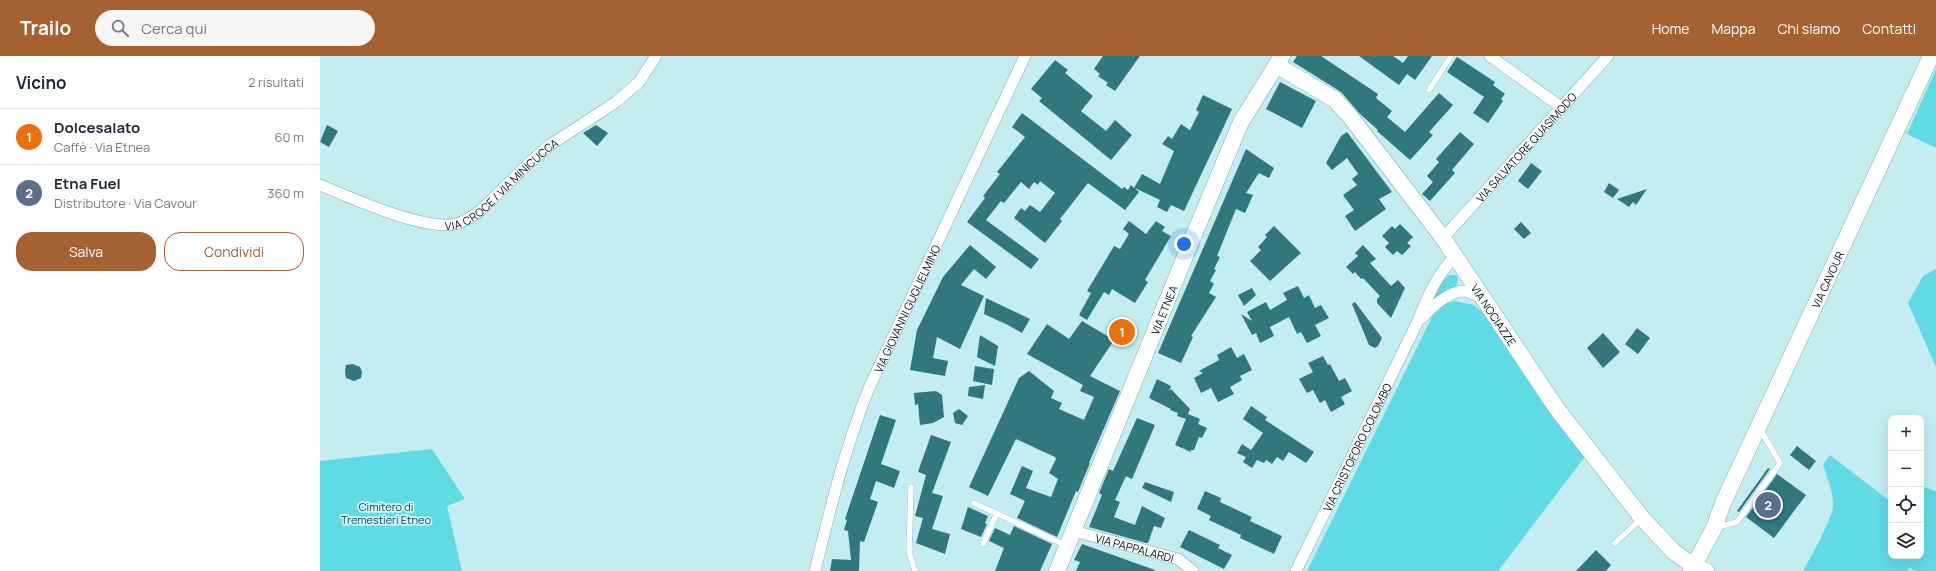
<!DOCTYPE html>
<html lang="it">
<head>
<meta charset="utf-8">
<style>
	body { margin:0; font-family:Manrope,sans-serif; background:#f6f6f7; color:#1f2937 }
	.controls { position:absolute; right:12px; bottom:12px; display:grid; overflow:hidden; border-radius:8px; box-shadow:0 4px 16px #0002 }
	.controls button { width:36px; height:36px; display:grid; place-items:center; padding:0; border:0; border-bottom:1px solid #e0e1e3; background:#fff; color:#1f2937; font:20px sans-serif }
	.you { position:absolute; left:864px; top:188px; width:14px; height:14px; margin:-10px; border:3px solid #fff; border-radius:50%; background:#1a73e8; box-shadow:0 0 0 6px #1a73e833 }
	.badge { display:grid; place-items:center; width:26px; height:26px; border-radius:50%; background:#a56131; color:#fff; font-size:13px; font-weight:700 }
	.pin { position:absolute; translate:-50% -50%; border:2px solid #fff; box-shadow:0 1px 4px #0006 }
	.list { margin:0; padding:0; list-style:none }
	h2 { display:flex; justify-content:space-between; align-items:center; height:52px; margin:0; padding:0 16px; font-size:17px }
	h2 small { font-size:13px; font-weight:400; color:#747a83 }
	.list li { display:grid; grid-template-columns:26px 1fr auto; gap:12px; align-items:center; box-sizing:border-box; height:56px; padding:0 16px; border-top:1px solid #e0e1e3 }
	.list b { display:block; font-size:15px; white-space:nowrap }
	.list p { margin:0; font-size:13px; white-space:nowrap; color:#747a83 }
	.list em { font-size:13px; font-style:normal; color:#747a83 }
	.actions { display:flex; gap:8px; padding:12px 16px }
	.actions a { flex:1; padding:9px 0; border:1px solid #a56131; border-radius:16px; text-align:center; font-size:14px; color:#a56131 }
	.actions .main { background:#a56131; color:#fff }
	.icon { flex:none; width:22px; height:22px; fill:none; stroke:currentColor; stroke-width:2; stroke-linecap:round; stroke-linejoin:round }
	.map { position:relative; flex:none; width:1616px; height:515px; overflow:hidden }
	header { display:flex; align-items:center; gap:24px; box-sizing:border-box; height:56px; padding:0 20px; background:#a56131; color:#fff }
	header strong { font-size:19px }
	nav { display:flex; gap:22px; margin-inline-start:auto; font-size:14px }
	.search { width:280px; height:36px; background:#f6f6f7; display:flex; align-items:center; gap:10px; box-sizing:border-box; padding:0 14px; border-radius:22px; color:#747a83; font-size:15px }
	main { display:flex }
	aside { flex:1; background:#fff }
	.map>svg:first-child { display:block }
	.green { fill:#60dbe6 }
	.building { fill:#31787e }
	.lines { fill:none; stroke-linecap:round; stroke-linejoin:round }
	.lane-casing { stroke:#80a8ac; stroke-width:6 }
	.street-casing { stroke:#80a8ac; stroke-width:12 }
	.secondary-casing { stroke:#80a8ac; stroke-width:17 }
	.lane { stroke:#fff; stroke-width:5.5 }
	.street { stroke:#fff; stroke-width:11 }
	.secondary { stroke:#fff; stroke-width:16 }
	.labels { text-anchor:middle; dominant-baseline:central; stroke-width:3.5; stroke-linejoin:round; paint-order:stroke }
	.street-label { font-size:11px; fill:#020f11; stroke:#d0fbff }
	.park-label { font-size:11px; fill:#004045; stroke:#d0fbff }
</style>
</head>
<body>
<header>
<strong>Trailo</strong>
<div class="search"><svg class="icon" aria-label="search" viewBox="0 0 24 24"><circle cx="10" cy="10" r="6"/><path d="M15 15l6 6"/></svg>Cerca qui</div>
<nav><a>Home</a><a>Mappa</a><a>Chi siamo</a><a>Contatti</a></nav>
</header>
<main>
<aside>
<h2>Vicino<small>2 risultati</small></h2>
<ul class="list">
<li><span class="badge" style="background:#e8710a">1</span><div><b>Dolcesalato</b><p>Caffè · Via Etnea</p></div><em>60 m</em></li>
<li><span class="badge" style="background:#5c6f8a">2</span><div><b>Etna Fuel</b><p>Distributore · Via Cavour</p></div><em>360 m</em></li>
</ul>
<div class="actions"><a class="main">Salva</a><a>Condividi</a></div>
</aside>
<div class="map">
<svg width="1616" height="515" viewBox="0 0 1616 515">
	<rect width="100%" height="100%" fill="#c3edf1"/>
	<g class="green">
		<polygon points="1616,13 1616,92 1587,78"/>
		<polygon points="1616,213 1616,311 1588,247 1603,220"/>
		<polygon points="1130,219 1135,219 1138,221 1137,229 1114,243 1113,240 1122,225"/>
		<polygon points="1135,245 1154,249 1162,256 1180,277 1267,398 1178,515 987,515 1113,259 1125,248"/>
		<polygon points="112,393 145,443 127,450 142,515 0,515 0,405"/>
		<path d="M1510,399L1571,446V500H1601V430L1616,435V515H1595L1589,511L1588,515H1483C1491,501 1511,465 1513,451C1514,437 1507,421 1503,409Z"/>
	</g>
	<g class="building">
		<polygon points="783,0 820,0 795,35 786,29 788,27 778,20 780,18 774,13"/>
		<polygon points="977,0 1001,0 1058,38 1056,42 1072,55 1067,61 1085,76 1119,37 1133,49 1109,76 1113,79 1090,104 1057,75 1058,74 1040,58 1021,36 973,6"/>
		<polygon points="1039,0 1073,0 1083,7 1088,0 1112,0 1095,24 1087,18 1079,29"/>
		<polygon points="1137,1 1175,26 1173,29 1185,38 1181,43 1183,45 1168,67 1153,57 1164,41 1127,16"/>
		<polygon points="735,4 748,14 745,17 773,40 761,55 786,75 795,64 812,79 791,104 719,45 722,42 711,33"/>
		<polygon points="960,26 996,45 982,72 946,53"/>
		<polygon points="883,39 912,53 864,155 851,149 847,156 837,151 840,144 815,132 819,136 805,154 768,127 740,163 742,165 725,187 694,162 701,152 705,155 710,149 720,156 735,137 720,125 718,129 714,126 709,133 701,126 684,147 681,145 666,164 719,203 711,213 647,166 665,142 663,140 680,118 677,116 705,81 692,71 702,57 802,133 804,131 808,134 811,129 814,132 822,118 840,128 854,95 842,88 848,80 852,83 861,68 870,74 879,56 876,54"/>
		<polygon points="7,69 18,75 9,91 0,86"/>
		<polygon points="276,69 288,77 277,90 263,77"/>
		<polygon points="1027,76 1072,136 1059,143 1066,153 1035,175 1025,160 1034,154 1023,139 1037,129 1032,123 1038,118 1027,102 1012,114 1006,107 1021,80"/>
		<polygon points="1140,76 1154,88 1132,114 1135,117 1110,145 1102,138 1113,126 1107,120 1119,106 1116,103"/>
		<polygon points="926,93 954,112 949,122 939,117 926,137 933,139 925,157 916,153 897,200 900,201 894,213 896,214 890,225 894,228 889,237 896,241 871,280 873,281 861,307 838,297"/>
		<polygon points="1211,107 1222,115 1208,133 1198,125"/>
		<polygon points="1289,127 1299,134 1293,142 1284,136"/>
		<polygon points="1327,133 1316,149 1313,146 1309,151 1297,143"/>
		<polygon points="809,165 826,178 836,165 845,171 842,175 851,180 825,224 828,226 815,247 792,233 789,239 784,236 767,264 759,259 771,237 767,235 794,190 800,193 809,178 803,173"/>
		<polygon points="1201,166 1211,177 1204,183 1194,173"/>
		<polygon points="1080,168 1093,181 1087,187 1091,190 1082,199 1077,195 1073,199 1065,191 1069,187 1062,180 1072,170 1075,173"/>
		<polygon points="954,170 981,197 950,225 930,205 941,194 938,191 947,181 945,179"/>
		<polygon points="650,189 676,211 666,223 654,213 641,229 664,240 640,293 617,281 613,302 628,305 625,320 590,314 597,274 623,221"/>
		<polygon points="1043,189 1056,203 1050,207 1071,230 1078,224 1085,232 1071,262 1057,247 1057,243 1060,240 1043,222 1041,223 1035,216 1033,218 1026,211 1038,200 1035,197"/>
		<polygon points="978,230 984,242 989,239 995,252 1001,249 1009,262 995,269 1001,280 987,287 981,276 977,278 969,261 950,271 954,280 940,287 936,277 932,279 921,258 932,265 927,256 946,246 950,254 967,244 963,237"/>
		<polygon points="932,232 936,239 924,250 918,239"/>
		<polygon points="666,242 710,263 702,277 688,269 664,258"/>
		<polygon points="1035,246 1062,282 1058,290 1055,292 1049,289 1032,248"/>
		<polygon points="762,265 794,284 770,320 800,335 769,407 770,407 758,436 756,435 737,481 697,462 705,445 690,438 702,410 713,415 706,432 731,441 738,423 729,417 736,403 735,401 696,383 668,440 649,431 699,322 709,315 734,335 731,342 742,347 739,353 764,364 774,341 760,335 763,329 707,298 727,268 749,283"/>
		<polygon points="1317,272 1330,282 1318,298 1305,288"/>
		<polygon points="1283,277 1300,296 1283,312 1267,292"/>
		<polygon points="660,279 678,290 675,310 657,301"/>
		<polygon points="911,291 917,302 924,298 932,314 920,320 922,324 910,331 914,338 898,346 891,332 881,337 874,322 883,317 879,315 899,304 897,299"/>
		<polygon points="1003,300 1008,309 1010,308 1019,325 1025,322 1032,335 1021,341 1025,348 1011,356 1005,344 1000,347 993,334 987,337 979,323 993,316 988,307"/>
		<polygon points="33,308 40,311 42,316 41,322 34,325 26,322 25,315 26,309"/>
		<polygon points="655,310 674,313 672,329 653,325"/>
		<polygon points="837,323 851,330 849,335 851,333 870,353 868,358 880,363 878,368 887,372 882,382 879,381 874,394 871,394 871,396 855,389 866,363 857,360 858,357 850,354 851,353 829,342"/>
		<polygon points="665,329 663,343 648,340 649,331"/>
		<polygon points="616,335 622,339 624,361 613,367 600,369 598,348 595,349 594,337"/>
		<polygon points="931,350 947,361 945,364 994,396 986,407 969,396 963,405 957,401 952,408 946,404 944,407 937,404 932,412 923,406 926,401 917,397 922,388 931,394 943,377 923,363"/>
		<polygon points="639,353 648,360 642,369 635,367 633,357"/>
		<polygon points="560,359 576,364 561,408 580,415 574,432 556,425 550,443 558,446 544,486 540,485 539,515 510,515 512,503 531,504 528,475 524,474 527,464 525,463"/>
		<polygon points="817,362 835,369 812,423 806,420 795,444 800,446 794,461 815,469 822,450 845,462 841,472 834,470 828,487 826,487 769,471 782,439 779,437 789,413 793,415"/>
		<polygon points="611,379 631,386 612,437 623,440 612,473 630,478 625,498 596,487 603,462 595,460 606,419 598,416"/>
		<polygon points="1477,390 1496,405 1489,414 1470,399"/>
		<polygon points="1448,412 1450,413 1419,456 1417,455"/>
		<polygon points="1457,418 1486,439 1454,482 1426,461"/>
		<polygon points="825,426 854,436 851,446 822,432"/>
		<polygon points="885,435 901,442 900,446 932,461 930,465 962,480 954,498 920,482 921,479 889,464 891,460 877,453"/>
		<polygon points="648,451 668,460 665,467 667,468 661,481 641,473"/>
		<polygon points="694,470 732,488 720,515 675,515 684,492 669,485 675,472 690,479"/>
		<polygon points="869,474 900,489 898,492 912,499 904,513 860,491"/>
		<polygon points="762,488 835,514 834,515 756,515 760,506 754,504"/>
		<polygon points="1276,494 1291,509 1286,515 1256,515"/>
	</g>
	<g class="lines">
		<defs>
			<g id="lane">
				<polyline points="1109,34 1131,0"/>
				<polyline points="591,431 589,495 595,515"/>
				<polyline points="654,447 745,489"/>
				<polyline points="1397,471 1417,466 1460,407 1440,373"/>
				<polyline points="1295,487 1320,464"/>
				<polyline points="663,488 677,457"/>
			</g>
			<g id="street">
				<polyline points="1170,0 1241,51"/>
				<path id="s1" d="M0,129C34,143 89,168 125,169C138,170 151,162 161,154L208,108L230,89L296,46L319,26L336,0"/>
				<path id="s2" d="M1123,182L1288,0"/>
				<path d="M1102,262C1112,251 1127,236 1143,235C1149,235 1158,241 1164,243"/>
				<path id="s3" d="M754,475L858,503L873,515"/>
				<path id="s4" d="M495,515C510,453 525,392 549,332L705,0"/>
				<path id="s5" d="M976,515L1097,267C1107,242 1116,220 1135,200"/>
			</g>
			<g id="secondary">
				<path id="s6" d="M956,9L1014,43L1029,59L1123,182L1237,353L1322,462L1354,496L1374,510L1386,515"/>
				<path id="s7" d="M737,515L873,181L921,66L962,0"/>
				<path id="s8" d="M1371,515L1394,472L1403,447L1611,0"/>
			</g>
		</defs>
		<use href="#lane" class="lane-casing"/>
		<use href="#street" class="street-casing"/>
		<use href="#secondary" class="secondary-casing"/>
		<use href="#lane" class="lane"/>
		<use href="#street" class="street"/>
		<use href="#secondary" class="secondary"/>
	</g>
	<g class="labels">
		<g class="street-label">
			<text stroke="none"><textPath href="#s2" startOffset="123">VIA SALVATORE QUASIMODO</textPath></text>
			<text stroke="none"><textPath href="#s1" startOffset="203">VIA CROCE / VIA MINICUCCA</textPath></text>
			<text stroke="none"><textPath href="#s8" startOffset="322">VIA CAVOUR</textPath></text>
			<text stroke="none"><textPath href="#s4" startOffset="279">VIA GIOVANNI GUGLIELMINO</textPath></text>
			<text stroke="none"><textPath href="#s7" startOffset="282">VIA ETNEA</textPath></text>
			<text stroke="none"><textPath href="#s6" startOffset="336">VIA NOCIAZZE</textPath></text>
			<text stroke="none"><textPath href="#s5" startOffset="138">VIA CRISTOFORO COLOMBO</textPath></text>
			<text stroke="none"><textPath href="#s3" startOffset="63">VIA PAPPALARDI</textPath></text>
		</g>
		<g class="park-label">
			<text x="66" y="450">Cimitero di<tspan x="66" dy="13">Tremestieri Etneo</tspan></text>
		</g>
	</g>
</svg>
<div class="controls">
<button>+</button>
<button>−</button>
<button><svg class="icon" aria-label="locate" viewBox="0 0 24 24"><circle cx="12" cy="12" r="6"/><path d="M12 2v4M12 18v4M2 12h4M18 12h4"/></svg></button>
<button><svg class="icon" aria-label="layers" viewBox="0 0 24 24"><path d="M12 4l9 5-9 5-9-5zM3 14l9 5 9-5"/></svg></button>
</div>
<div class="you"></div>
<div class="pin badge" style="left:802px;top:276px;background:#e8710a">1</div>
<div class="pin badge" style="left:1448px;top:449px;background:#5c6f8a">2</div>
</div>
</main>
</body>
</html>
